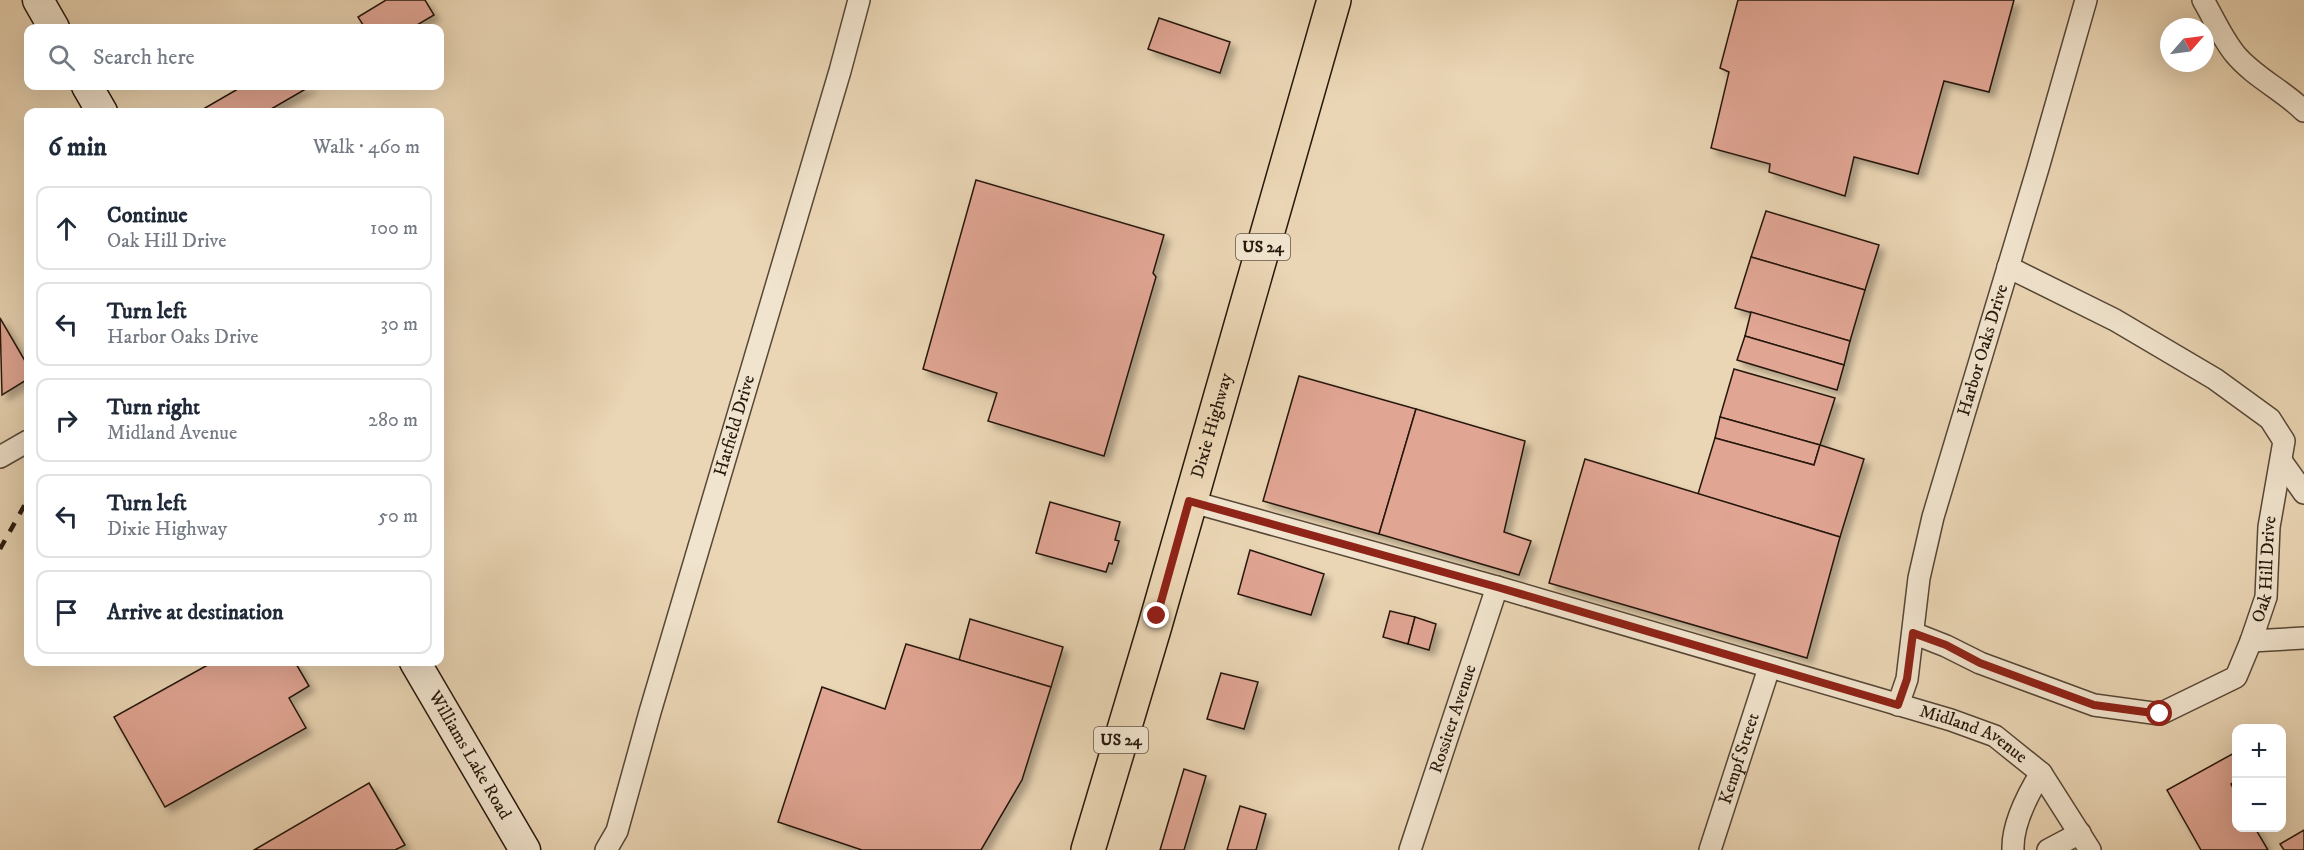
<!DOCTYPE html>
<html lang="en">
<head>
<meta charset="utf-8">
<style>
	body { margin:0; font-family:"IM FELL DW Pica",serif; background:#f2f2f3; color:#1f2937 }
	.controls { position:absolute; right:18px; bottom:18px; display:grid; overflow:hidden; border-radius:12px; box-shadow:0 6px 24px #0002 }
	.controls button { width:54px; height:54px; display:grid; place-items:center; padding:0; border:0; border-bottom:2px solid #e0e1e3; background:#fff; color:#1f2937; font:30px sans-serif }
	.compass { position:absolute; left:2160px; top:18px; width:54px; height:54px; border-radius:50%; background:#fff; box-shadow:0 6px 24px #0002; rotate:62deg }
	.stop { position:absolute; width:18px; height:18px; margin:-14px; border:4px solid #8f2418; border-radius:50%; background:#fff }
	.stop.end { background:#8f2418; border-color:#fff; box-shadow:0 2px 6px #0008 }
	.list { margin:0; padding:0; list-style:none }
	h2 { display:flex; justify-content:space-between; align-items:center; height:78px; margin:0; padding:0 24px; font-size:26px }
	h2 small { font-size:20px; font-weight:400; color:#747a83 }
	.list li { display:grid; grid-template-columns:39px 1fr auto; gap:18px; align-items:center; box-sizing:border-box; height:84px; margin:0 12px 12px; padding:0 12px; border:2px solid #e0e1e3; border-radius:12px }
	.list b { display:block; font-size:22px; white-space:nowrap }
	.list p { margin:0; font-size:20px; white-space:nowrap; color:#747a83 }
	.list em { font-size:20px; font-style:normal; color:#747a83 }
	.icon { flex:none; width:33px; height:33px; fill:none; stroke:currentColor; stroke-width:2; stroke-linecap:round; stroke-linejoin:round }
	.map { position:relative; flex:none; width:2304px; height:850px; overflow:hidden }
	.search { position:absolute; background:#fff; box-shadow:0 6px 24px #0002; left:24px; top:24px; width:420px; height:66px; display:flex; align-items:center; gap:15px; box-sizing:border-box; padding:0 21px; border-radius:12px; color:#747a83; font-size:22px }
	.panel { position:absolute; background:#fff; box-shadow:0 6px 24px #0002; left:24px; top:108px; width:420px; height:558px; border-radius:12px }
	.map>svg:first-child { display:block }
	.building { fill:#e0a593; stroke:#26180c; stroke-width:1.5; filter:url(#shadow) }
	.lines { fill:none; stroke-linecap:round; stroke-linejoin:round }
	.minor-casing { stroke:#574736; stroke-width:24 }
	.secondary-casing { stroke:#26180c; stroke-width:33 }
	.primary-casing { stroke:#26180c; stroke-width:36 }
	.minor { stroke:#f1e4ce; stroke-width:21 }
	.secondary { stroke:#f1e4ce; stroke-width:30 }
	.primary { stroke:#ead5b4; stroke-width:33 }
	.rail { stroke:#26180c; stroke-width:4.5; stroke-dasharray:10 10; stroke-linecap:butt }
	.route { stroke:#8f2418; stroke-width:8 }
	.labels { text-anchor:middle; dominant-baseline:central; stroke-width:4.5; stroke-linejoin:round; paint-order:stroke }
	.shield { fill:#f1e4ce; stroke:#635546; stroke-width:1.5 }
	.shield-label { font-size:16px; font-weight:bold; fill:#26180c }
	.street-label { font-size:18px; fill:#26180c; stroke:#f1e4ce }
</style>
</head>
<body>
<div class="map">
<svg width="2304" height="850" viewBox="0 0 2304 850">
	<defs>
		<filter id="shadow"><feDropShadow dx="5.5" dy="5.5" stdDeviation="3" flood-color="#0004"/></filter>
	</defs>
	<rect width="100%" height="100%" fill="#ead5b4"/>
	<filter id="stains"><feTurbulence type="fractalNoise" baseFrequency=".00333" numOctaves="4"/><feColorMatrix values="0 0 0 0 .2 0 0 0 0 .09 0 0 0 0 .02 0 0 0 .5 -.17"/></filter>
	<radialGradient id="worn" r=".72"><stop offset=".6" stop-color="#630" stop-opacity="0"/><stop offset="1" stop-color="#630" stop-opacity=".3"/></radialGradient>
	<g class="building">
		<polygon points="386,0 425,0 434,15 412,28 365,28 358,17"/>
		<polygon points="1738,0 2014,0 1989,92 1944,81 1918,174 1854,157 1845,196 1769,172 1770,164 1711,148 1729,72 1720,68"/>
		<polygon points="1159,18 1230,42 1220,73 1148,49"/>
		<polygon points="243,86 311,86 266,112 198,112"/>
		<polygon points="976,180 1164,235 1153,273 1156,277 1104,456 988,421 997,393 923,369"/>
		<polygon points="1766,211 1879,245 1865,290 1751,257"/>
		<polygon points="1751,257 1865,290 1850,341 1735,308"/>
		<polygon points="1751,312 1850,341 1844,365 1745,336"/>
		<polygon points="0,318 28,366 28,379 2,395"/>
		<polygon points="1745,336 1844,365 1837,390 1737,360"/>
		<polygon points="1734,369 1835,398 1820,445 1720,417"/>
		<polygon points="1299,376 1416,409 1379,534 1263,501"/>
		<polygon points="1416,409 1525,441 1504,532 1531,541 1519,575 1379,534"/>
		<polygon points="1720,417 1820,445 1814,465 1715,438"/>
		<polygon points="1715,438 1814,465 1820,445 1864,459 1840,537 1698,494"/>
		<polygon points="1585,459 1840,537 1807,658 1549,583"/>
		<polygon points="1050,502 1120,522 1115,540 1119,541 1112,564 1109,563 1106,572 1036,553"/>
		<polygon points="1250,550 1324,574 1311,615 1238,594"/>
		<polygon points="1390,611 1415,617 1408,644 1383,637"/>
		<polygon points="1415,617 1436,624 1429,650 1408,644"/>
		<polygon points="970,619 1063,647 1051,687 959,660"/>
		<polygon points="906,644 1051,687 1022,780 981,850 862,850 778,822 822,687 885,709"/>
		<polygon points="213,662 295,662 309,686 289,698 306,728 165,807 114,717"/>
		<polygon points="1221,673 1258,682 1244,729 1207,719"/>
		<polygon points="2236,752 2236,781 2231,784 2236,794 2236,828 2255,828 2268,850 2201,850 2167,790"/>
		<polygon points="1184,769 1206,776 1184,850 1160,850"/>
		<polygon points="369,783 405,845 395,850 254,850"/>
		<polygon points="1240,806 1266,814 1256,850 1227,850"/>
		<polygon points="2304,830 2304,850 2284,850 2280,844"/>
	</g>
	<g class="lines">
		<defs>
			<g id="minor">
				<path d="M2203,0C2213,17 2222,38 2235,54C2254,77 2283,90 2304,111"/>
				<polyline points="0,457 28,441"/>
				<polyline points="2282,462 2304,493"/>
				<path id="s1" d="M1189,501L1497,587L1951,720L1995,736L2041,773L2090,850"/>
				<path id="s2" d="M1913,633L1946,646L1980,663L2094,705L2160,714L2236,677L2251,641L2266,597L2269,527L2284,441L2270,419L2215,379L2115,320L2008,267"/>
				<polyline points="2251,641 2304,638"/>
				<path id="s3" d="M1898,705L1907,679L1919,578L1933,517L2038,168L2086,0"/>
				<path id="s4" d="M606,850L617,831L650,712L840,71L859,0"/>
				<path id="s5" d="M1410,850L1497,587"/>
				<path id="s6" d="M1710,850L1769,668"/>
				<path d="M2013,850C2012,824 2028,794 2041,773"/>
				<polyline points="2048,850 2080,833"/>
			</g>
			<g id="secondary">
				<polyline points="38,0 54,28"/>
				<polyline points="87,86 102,112"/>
				<path id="s7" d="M415,662L525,850"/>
			</g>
			<g id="primary">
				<path id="s8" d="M1088,850L1154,629L1334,0"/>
			</g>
		</defs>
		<use href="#minor" class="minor-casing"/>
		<use href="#secondary" class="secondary-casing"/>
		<use href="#primary" class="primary-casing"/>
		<use href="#minor" class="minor"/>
		<use href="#secondary" class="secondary"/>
		<use href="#primary" class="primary"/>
		<polyline class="rail" points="0,549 28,499"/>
	</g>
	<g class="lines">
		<polyline class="route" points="1157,616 1189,501 1497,587 1898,705 1907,679 1913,633 1946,645 1980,663 2094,705 2160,714"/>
	</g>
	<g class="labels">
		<g class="shield">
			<rect x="1236" y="234" width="54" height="26" rx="4.5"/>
			<rect x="1094" y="727" width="54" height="26" rx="4.5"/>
		</g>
		<g class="shield-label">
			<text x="1263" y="247">US 24</text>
			<text x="1121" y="740">US 24</text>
		</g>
		<g class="street-label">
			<text stroke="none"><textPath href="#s3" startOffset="366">Harbor Oaks Drive</textPath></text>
			<text stroke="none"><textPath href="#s8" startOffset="442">Dixie Highway</textPath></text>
			<text stroke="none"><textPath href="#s4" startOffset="444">Hatfield Drive</textPath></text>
			<text stroke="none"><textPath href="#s2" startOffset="459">Oak Hill Drive</textPath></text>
			<text stroke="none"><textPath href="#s5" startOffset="138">Rossiter Avenue</textPath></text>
			<text stroke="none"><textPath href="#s1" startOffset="819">Midland Avenue</textPath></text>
			<text stroke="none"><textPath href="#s7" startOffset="108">Williams Lake Road</textPath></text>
			<text stroke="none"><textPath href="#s6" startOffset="96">Kempf Street</textPath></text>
		</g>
	</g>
	<rect width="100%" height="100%" filter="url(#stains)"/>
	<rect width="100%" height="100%" fill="url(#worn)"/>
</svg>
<div class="controls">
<button>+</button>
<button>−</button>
</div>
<svg class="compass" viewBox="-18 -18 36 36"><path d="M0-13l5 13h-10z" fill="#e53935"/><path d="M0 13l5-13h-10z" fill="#747a83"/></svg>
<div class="stop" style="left:2160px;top:714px"></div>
<div class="stop end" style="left:1157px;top:616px"></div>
<div class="search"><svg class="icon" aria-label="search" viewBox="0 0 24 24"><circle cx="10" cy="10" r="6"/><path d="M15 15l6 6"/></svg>Search here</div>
<section class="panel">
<h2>6 min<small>Walk · 460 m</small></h2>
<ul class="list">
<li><svg class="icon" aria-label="ahead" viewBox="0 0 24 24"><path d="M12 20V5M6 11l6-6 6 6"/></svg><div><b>Continue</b><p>Oak Hill Drive</p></div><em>100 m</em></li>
<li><svg class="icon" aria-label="left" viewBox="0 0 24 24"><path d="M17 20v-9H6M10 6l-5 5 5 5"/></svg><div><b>Turn left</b><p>Harbor Oaks Drive</p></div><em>30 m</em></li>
<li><svg class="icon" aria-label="right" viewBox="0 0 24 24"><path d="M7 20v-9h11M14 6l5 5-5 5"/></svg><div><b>Turn right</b><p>Midland Avenue</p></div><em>280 m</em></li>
<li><svg class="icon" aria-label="left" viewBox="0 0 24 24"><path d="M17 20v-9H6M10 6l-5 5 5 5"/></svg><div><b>Turn left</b><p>Dixie Highway</p></div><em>50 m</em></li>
<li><svg class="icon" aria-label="arrive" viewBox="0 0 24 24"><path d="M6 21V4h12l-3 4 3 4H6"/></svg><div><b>Arrive at destination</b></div></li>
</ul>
</section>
</div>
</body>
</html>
